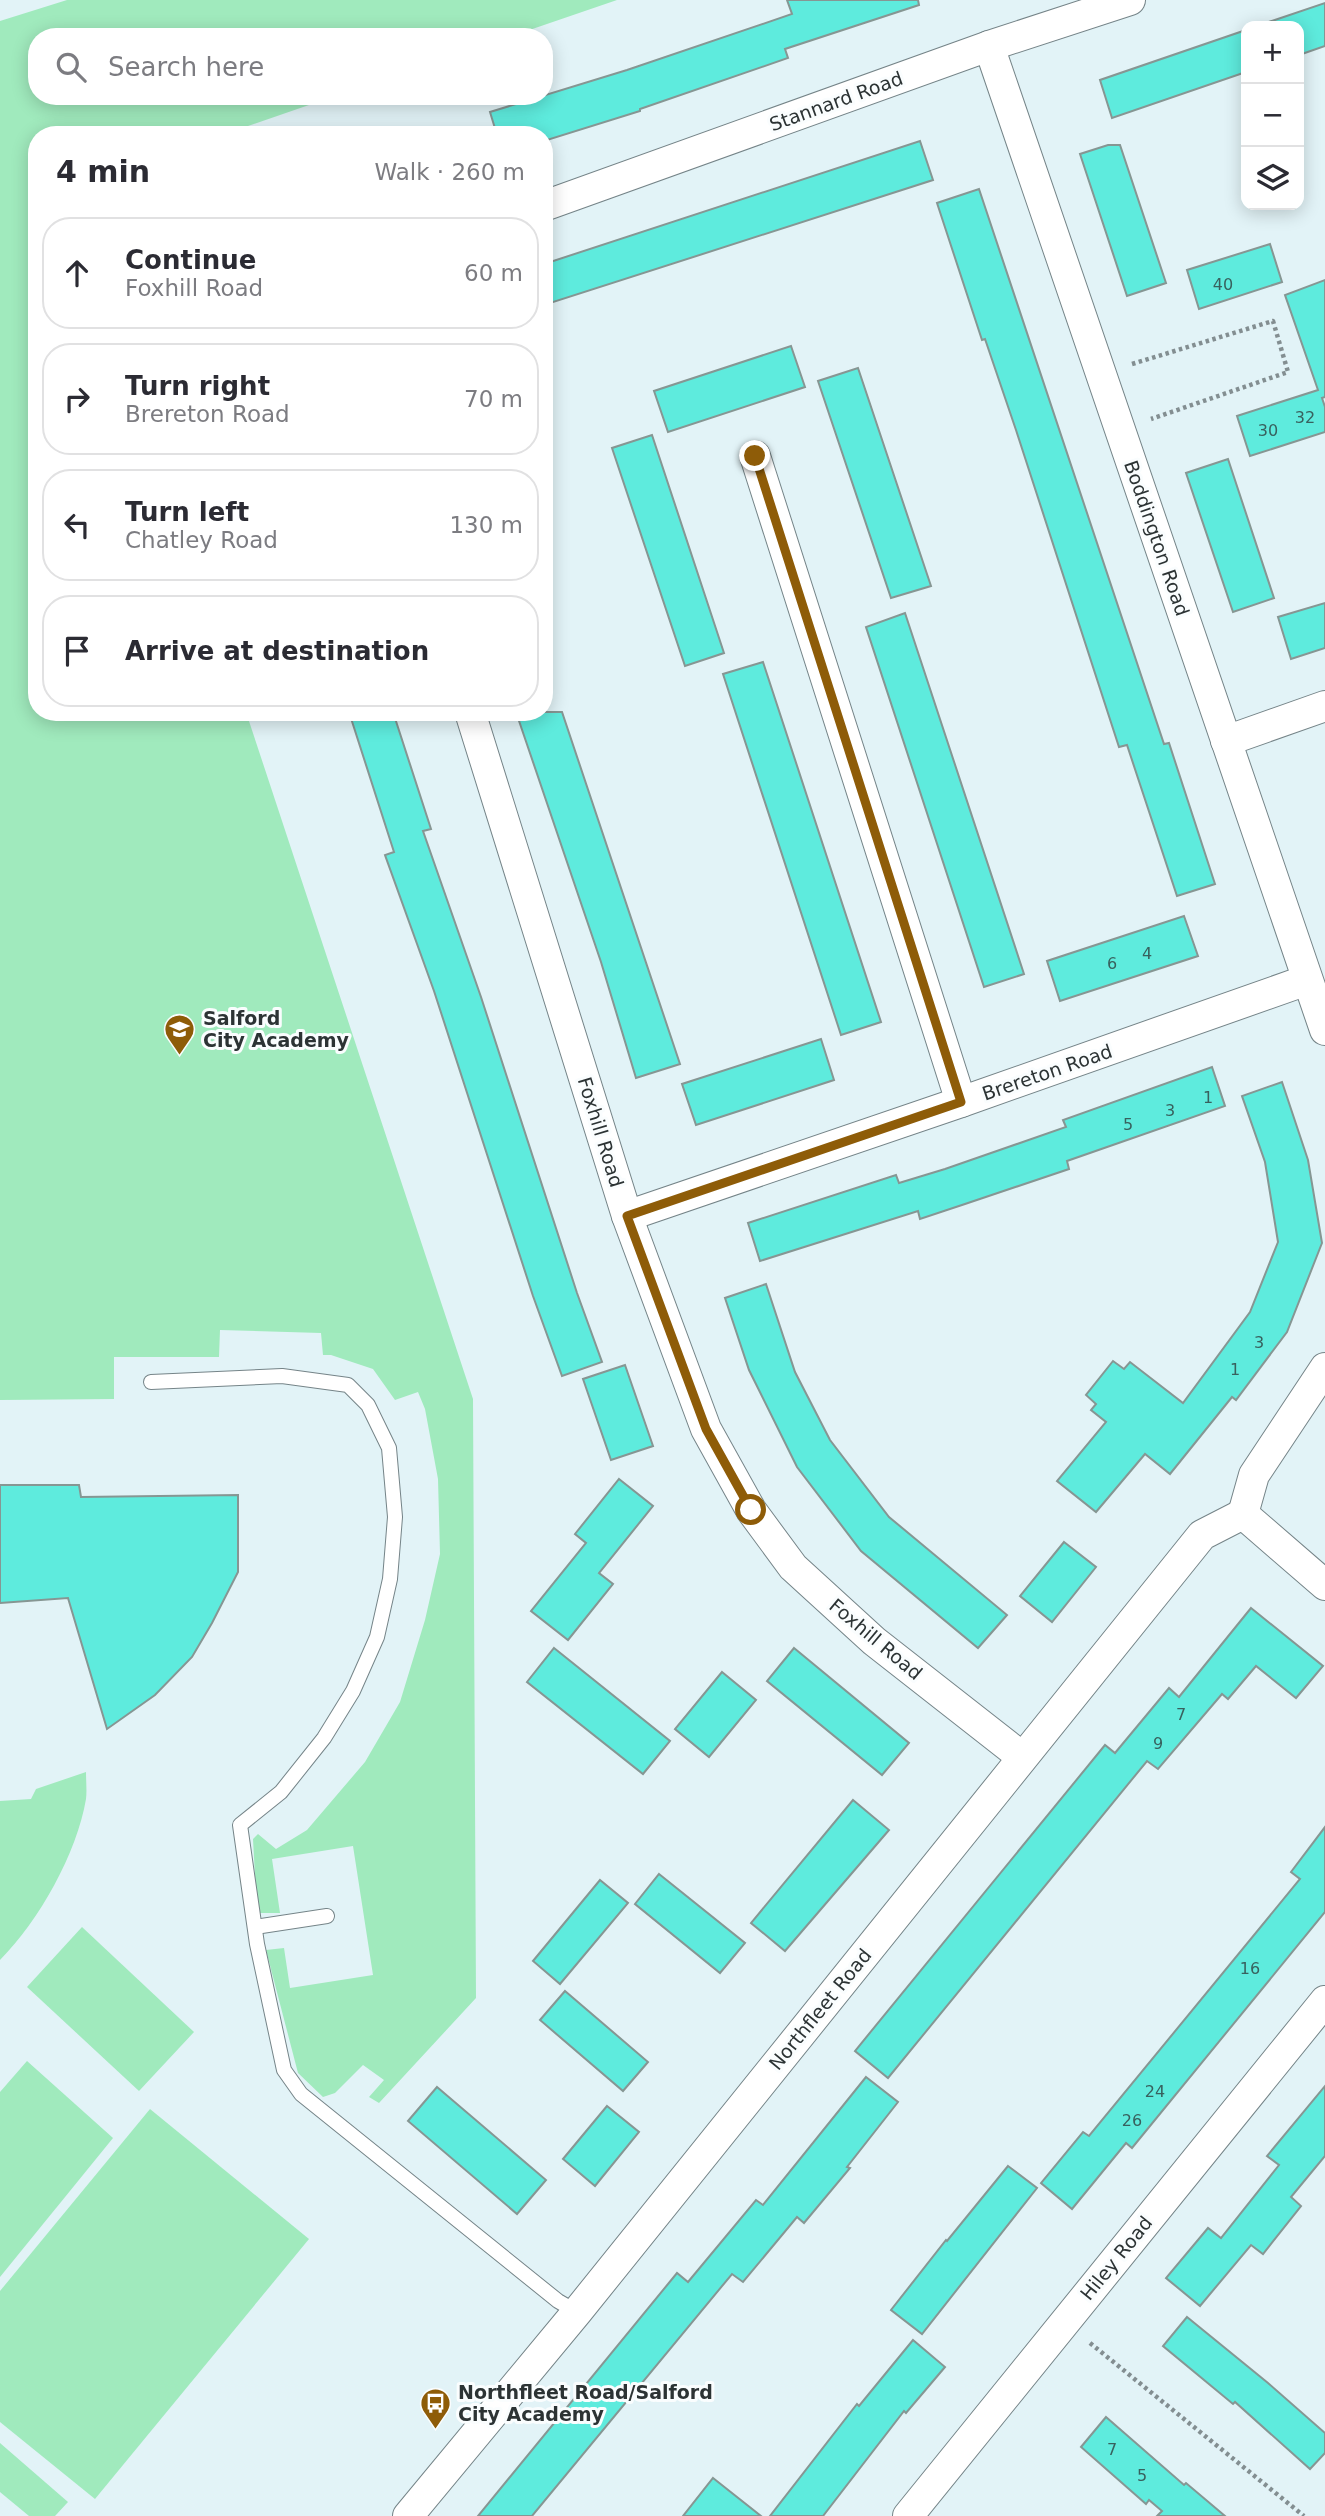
<!DOCTYPE html>
<html lang="en">
<head>
<meta charset="utf-8">
<style>
	body { margin:0; font-family:"DejaVu Sans",sans-serif; background:#f2f2f3; color:#2b2b33 }
	.controls { position:absolute; right:21px; top:21px; display:grid; overflow:hidden; border-radius:14px; box-shadow:0 4px 18px #0003 }
	.controls button { width:63px; height:63px; display:grid; place-items:center; padding:0; border:0; border-bottom:2px solid #e1e1e2; background:#fff; color:#2b2b33; font:35px sans-serif }
	.stop { position:absolute; width:21px; height:21px; margin:-16px; border:5px solid #8e5c08; border-radius:50%; background:#fff }
	.stop.end { background:#8e5c08; border-color:#fff; box-shadow:0 2px 7px #0008 }
	.list { margin:0; padding:0; list-style:none }
	h2 { display:flex; justify-content:space-between; align-items:center; height:91px; margin:0; padding:0 28px; font-size:30px }
	h2 small { font-size:23px; font-weight:400; color:#7c7c81 }
	.list li { display:grid; grid-template-columns:46px 1fr auto; gap:21px; align-items:center; box-sizing:border-box; height:112px; margin:0 14px 14px; padding:0 14px; border:2px solid #e1e1e2; border-radius:28px }
	.list b { display:block; font-size:26px; white-space:nowrap }
	.list p { margin:0; font-size:23px; white-space:nowrap; color:#7c7c81 }
	.list em { font-size:23px; font-style:normal; color:#7c7c81 }
	.icon { flex:none; width:38px; height:38px; fill:none; stroke:currentColor; stroke-width:2; stroke-linecap:round; stroke-linejoin:round }
	.map { position:relative; flex:none; width:1325px; height:2516px; overflow:hidden }
	.search { position:absolute; background:#fff; box-shadow:0 4px 18px #0003; left:28px; top:28px; width:525px; height:77px; display:flex; align-items:center; gap:18px; box-sizing:border-box; padding:0 24px; border-radius:28px; color:#7c7c81; font-size:26px }
	.panel { position:absolute; background:#fff; box-shadow:0 4px 18px #0003; left:28px; top:126px; width:525px; height:595px; border-radius:28px }
	.map>svg:first-child { display:block }
	.green { fill:#a0eabd }
	.building { fill:#5eebdd; stroke:#869693; stroke-width:2 }
	.lines { fill:none; stroke-linecap:round; stroke-linejoin:round }
	.lane-casing { stroke:#758488; stroke-width:16 }
	.street-casing { stroke:#758488; stroke-width:32 }
	.path { stroke:#838e91; stroke-width:4.5; stroke-dasharray:3.5 3.5; stroke-linecap:butt }
	.lane { stroke:#fff; stroke-width:14 }
	.street { stroke:#fff; stroke-width:30 }
	.route { stroke:#8e5c08; stroke-width:9 }
	.labels { text-anchor:middle; dominant-baseline:central; stroke-width:6; stroke-linejoin:round; paint-order:stroke }
	.number-label { font-size:16px; fill:#38615e }
	.street-label { font-size:19px; fill:#2c3334; stroke:#fafdfe }
	.poi-label { font-size:19px; font-weight:bold; fill:#2c3334; stroke:#fafdfe; text-anchor:start }
</style>
</head>
<body>
<div class="map">
<svg width="1325" height="2516" viewBox="0 0 1325 2516">
	<rect width="100%" height="100%" fill="#e2f3f7"/>
	<g class="green">
		<polygon points="67,0 617,0 509,37 37,37 37,96 335,96 222,135 37,135 37,712 246,712 473,1399 476,1998 379,2103 369,2097 384,2080 363,2065 335,2093 323,2097 298,2073 266,1950 284,1948 290,1988 373,1975 353,1846 272,1859 280,1913 257,1913 253,1839 258,1834 276,1849 307,1830 365,1762 400,1702 425,1620 440,1554 438,1479 425,1409 418,1392 395,1400 373,1369 331,1355 323,1355 321,1333 220,1330 219,1357 114,1357 114,1399 0,1400 0,21"/>
		<path d="M86,1772C86,1781 87,1791 86,1799C77,1853 39,1921 0,1960V1801L31,1799L36,1789Z"/>
		<polygon points="82,1927 194,2032 139,2091 27,1987"/>
		<polygon points="27,2061 113,2138 0,2277 0,2092"/>
		<polygon points="150,2109 309,2239 95,2499 0,2422 0,2291"/>
		<polygon points="0,2443 68,2502 55,2516 29,2516 0,2492"/>
	</g>
	<g class="building">
		<polygon points="787,0 918,0 919,5 785,49 788,58 640,109 640,111 544,141 544,135 497,135 490,112 627,70 792,14"/>
		<polygon points="1325,3 1325,46 1299,55 1299,26 1257,26"/>
		<polygon points="1246,30 1246,72 1112,118 1100,80"/>
		<polygon points="920,141 933,180 544,305 544,264"/>
		<polygon points="1108,145 1120,145 1166,283 1127,296 1080,154"/>
		<polygon points="979,189 1164,744 1169,743 1215,884 1177,896 1127,745 1119,747 1016,430 985,339 982,340 937,203"/>
		<polygon points="1270,244 1282,282 1199,309 1187,270"/>
		<polygon points="1325,280 1325,397 1322,398 1325,407 1325,432 1250,456 1237,416 1318,390 1285,295"/>
		<polygon points="791,346 805,387 668,432 654,391"/>
		<polygon points="858,368 931,586 891,598 818,381"/>
		<polygon points="652,435 724,653 685,666 612,448"/>
		<polygon points="1228,459 1274,598 1233,612 1186,473"/>
		<polygon points="1325,603 1325,648 1291,659 1278,617"/>
		<polygon points="905,613 1024,974 984,987 866,627"/>
		<polygon points="763,662 881,1022 841,1035 723,674"/>
		<polygon points="349,712 393,712 431,829 423,831 481,997 577,1293 602,1362 562,1376 533,1296 434,991 385,855 394,852"/>
		<polygon points="516,712 562,712 680,1064 636,1078 601,962"/>
		<polygon points="1184,916 1198,956 1060,1001 1047,961"/>
		<polygon points="821,1039 834,1080 696,1125 682,1084"/>
		<polygon points="1212,1067 1225,1106 1067,1161 1069,1169 965,1204 920,1219 918,1211 760,1261 748,1223 896,1175 899,1183 945,1169 1066,1127 1063,1120"/>
		<polygon points="1282,1082 1308,1160 1322,1243 1287,1332 1236,1400 1232,1397 1170,1474 1145,1454 1096,1512 1057,1481 1106,1422 1091,1410 1096,1404 1086,1395 1113,1361 1124,1369 1130,1362 1183,1403 1250,1312 1278,1242 1265,1162 1242,1096"/>
		<polygon points="766,1284 795,1372 830,1440 889,1517 1007,1615 978,1648 861,1551 797,1467 749,1370 725,1298"/>
		<polygon points="625,1365 653,1446 611,1460 583,1379"/>
		<polygon points="619,1479 653,1506 599,1573 613,1584 568,1640 531,1611 586,1543 575,1534"/>
		<polygon points="0,1485 79,1485 81,1497 238,1495 238,1572 212,1623 192,1657 155,1695 107,1729 68,1598 0,1603"/>
		<polygon points="1064,1542 1096,1567 1052,1622 1020,1596"/>
		<polygon points="1251,1608 1323,1666 1296,1698 1256,1666 1228,1699 1222,1694 1158,1769 1147,1761 888,2078 855,2051 1105,1745 1115,1753 1169,1688 1179,1697"/>
		<polygon points="554,1648 670,1741 643,1774 527,1682"/>
		<polygon points="794,1648 909,1743 882,1775 767,1681"/>
		<polygon points="722,1672 756,1700 709,1757 675,1729"/>
		<polygon points="853,1800 889,1830 785,1951 751,1923"/>
		<polygon points="1325,1827 1325,1912 1132,2148 1126,2143 1072,2209 1041,2183 1083,2132 1089,2136 1300,1879 1291,1872"/>
		<polygon points="659,1874 745,1943 720,1973 635,1904"/>
		<polygon points="600,1880 628,1903 560,1984 533,1961"/>
		<polygon points="565,1991 648,2062 623,2091 540,2020"/>
		<polygon points="866,2077 898,2102 847,2167 850,2168 804,2223 797,2217 743,2282 732,2274 532,2516 478,2516 677,2273 688,2282 756,2200 763,2205"/>
		<polygon points="1325,2086 1325,2156 1291,2197 1301,2206 1263,2254 1251,2245 1200,2306 1166,2278 1208,2228 1221,2238 1279,2165 1267,2156"/>
		<polygon points="437,2087 546,2180 517,2214 408,2121"/>
		<polygon points="607,2106 639,2132 595,2186 563,2159"/>
		<polygon points="1008,2166 1037,2188 922,2334 891,2310 946,2240 947,2241"/>
		<polygon points="1187,2317 1268,2383 1325,2433 1325,2453 1310,2469 1235,2402 1233,2404 1163,2346"/>
		<polygon points="913,2340 945,2367 906,2413 904,2411 823,2516 770,2516 857,2404 859,2406"/>
		<polygon points="1106,2417 1184,2485 1186,2483 1225,2516 1157,2516 1162,2511 1149,2500 1146,2504 1081,2447"/>
		<polygon points="713,2478 761,2516 683,2516"/>
	</g>
	<g class="lines">
		<defs>
			<g id="lane">
				<polyline points="151,1382 282,1376 348,1385 368,1405 389,1448 395,1517 390,1579 377,1637 353,1691 324,1738 281,1792 240,1825 257,1944 284,2070 301,2094 558,2301 577,2312"/>
				<polyline points="255,1927 327,1916"/>
			</g>
			<g id="street">
				<polyline points="989,46 1325,1030"/>
				<polyline points="544,206 989,46 1130,0"/>
				<polyline points="755,456 961,1102"/>
				<polyline points="470,712 627,1216 706,1429 751,1510 793,1567 874,1641 1022,1757"/>
				<polyline points="1226,741 1325,706"/>
				<polyline points="627,1216 961,1102 1307,980"/>
				<polyline points="1243,1514 1254,1475 1325,1368"/>
				<polyline points="1243,1514 1325,1585"/>
				<polyline points="408,2516 577,2312 1202,1535 1243,1514"/>
				<polyline points="908,2516 1325,2001"/>
			</g>
		</defs>
		<use href="#lane" class="lane-casing"/>
		<use href="#street" class="street-casing"/>
		<g class="path">
			<polyline points="1132,364 1273,321 1288,372 1151,419"/>
			<polyline points="1090,2343 1304,2516"/>
		</g>
		<use href="#lane" class="lane"/>
		<use href="#street" class="street"/>
	</g>
	<g class="lines">
		<polyline class="route" points="751,1510 706,1429 627,1216 961,1102 755,456"/>
	</g>
	<defs>
		<symbol id="school-pin" viewBox="-11 -11 22 30"><path d="M0 17L-7.5 6A9.5 9.5 0 1 1 7.5 6Z" fill="#8e5c08" stroke="#fafdfe"/><path d="M0-5L7-2L0 1L-7-2ZM-4 1L0 2.5L4 1V4Q0 6-4 4Z" fill="#fff"/></symbol>
		<symbol id="bus-pin" viewBox="-11 -11 22 30"><path d="M0 17L-7.5 6A9.5 9.5 0 1 1 7.5 6Z" fill="#8e5c08" stroke="#fafdfe"/><path d="M-5-6H5V4H4V6H2V4H-2V6H-4V4H-5ZM-3.5-4V0h7V-4ZM-3.5 1.2v1.5H-2V1.2ZM2 1.2v1.5H3.5V1.2Z" fill="#fff"/></symbol>
	</defs>
	<g fill-rule="evenodd">
		<use href="#school-pin" x="162" y="1012" width="35" height="47"/>
		<use href="#bus-pin" x="418" y="2386" width="35" height="47"/>
	</g>
	<g class="labels">
		<g class="number-label">
			<text x="1223" y="284">40</text>
			<text x="1305" y="417">32</text>
			<text x="1268" y="430">30</text>
			<text x="1147" y="953">4</text>
			<text x="1112" y="963">6</text>
			<text x="1208" y="1097">1</text>
			<text x="1170" y="1110">3</text>
			<text x="1128" y="1124">5</text>
			<text x="1259" y="1342">3</text>
			<text x="1235" y="1369">1</text>
			<text x="1181" y="1714">7</text>
			<text x="1158" y="1743">9</text>
			<text x="1250" y="1968">16</text>
			<text x="1155" y="2091">24</text>
			<text x="1132" y="2120">26</text>
			<text x="1112" y="2449">7</text>
			<text x="1142" y="2475">5</text>
		</g>
		<g class="street-label">
			<text transform="translate(836 101) rotate(-20)">Stannard Road</text>
			<text transform="translate(1157 538) rotate(71)">Boddington Road</text>
			<text transform="translate(1047 1072) rotate(-19)">Brereton Road</text>
			<text transform="translate(601 1132) rotate(73)">Foxhill Road</text>
			<text transform="translate(876 1639) rotate(40)">Foxhill Road</text>
			<text transform="translate(820 2009) rotate(-51)">Northfleet Road</text>
			<text transform="translate(1116 2258) rotate(-51)">Hiley Road</text>
		</g>
		<g class="poi-label">
			<text x="203" y="1018">Salford<tspan x="203" dy="22">City Academy</tspan></text>
			<text x="458" y="2392">Northfleet Road/Salford<tspan x="458" dy="22">City Academy</tspan></text>
		</g>
	</g>
</svg>
<div class="controls">
<button>+</button>
<button>−</button>
<button><svg class="icon" aria-label="layers" viewBox="0 0 24 24"><path d="M12 4l9 5-9 5-9-5zM3 14l9 5 9-5"/></svg></button>
</div>
<div class="stop" style="left:751px;top:1510px"></div>
<div class="stop end" style="left:755px;top:456px"></div>
<div class="search"><svg class="icon" aria-label="search" viewBox="0 0 24 24"><circle cx="10" cy="10" r="6"/><path d="M15 15l6 6"/></svg>Search here</div>
<section class="panel">
<h2>4 min<small>Walk · 260 m</small></h2>
<ul class="list">
<li><svg class="icon" aria-label="ahead" viewBox="0 0 24 24"><path d="M12 20V5M6 11l6-6 6 6"/></svg><div><b>Continue</b><p>Foxhill Road</p></div><em>60 m</em></li>
<li><svg class="icon" aria-label="right" viewBox="0 0 24 24"><path d="M7 20v-9h11M14 6l5 5-5 5"/></svg><div><b>Turn right</b><p>Brereton Road</p></div><em>70 m</em></li>
<li><svg class="icon" aria-label="left" viewBox="0 0 24 24"><path d="M17 20v-9H6M10 6l-5 5 5 5"/></svg><div><b>Turn left</b><p>Chatley Road</p></div><em>130 m</em></li>
<li><svg class="icon" aria-label="arrive" viewBox="0 0 24 24"><path d="M6 21V4h12l-3 4 3 4H6"/></svg><div><b>Arrive at destination</b></div></li>
</ul>
</section>
</div>
</body>
</html>
